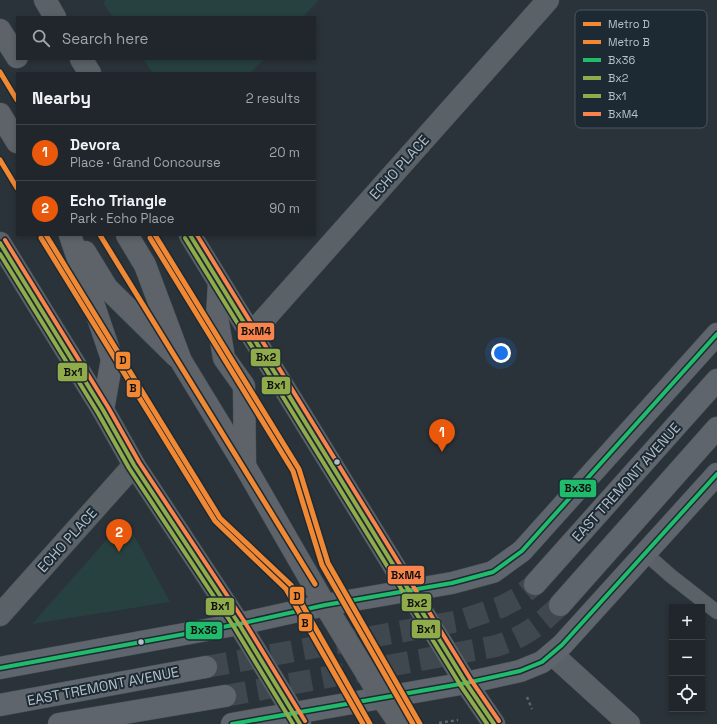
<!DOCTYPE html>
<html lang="en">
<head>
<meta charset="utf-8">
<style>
	body { margin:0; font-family:"Space Grotesk",sans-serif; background:#282e33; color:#f1f3f6 }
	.controls { position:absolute; right:12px; bottom:12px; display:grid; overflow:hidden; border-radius:0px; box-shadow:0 2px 6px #0003 }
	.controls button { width:36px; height:36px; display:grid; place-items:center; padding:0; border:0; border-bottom:1px solid #3d4347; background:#20262b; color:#f1f3f6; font:20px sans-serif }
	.you { position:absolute; left:501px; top:353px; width:14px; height:14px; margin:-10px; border:3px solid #fff; border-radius:50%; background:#1a73e8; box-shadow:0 0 0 6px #1a73e833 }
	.badge { display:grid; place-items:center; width:26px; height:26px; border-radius:50%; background:#ea580c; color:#fff; font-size:13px; font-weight:700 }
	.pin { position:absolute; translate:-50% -33px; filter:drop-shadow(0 1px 2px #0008) }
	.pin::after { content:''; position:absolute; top:21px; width:14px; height:12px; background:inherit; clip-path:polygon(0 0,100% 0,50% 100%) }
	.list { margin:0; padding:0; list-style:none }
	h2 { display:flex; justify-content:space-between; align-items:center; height:52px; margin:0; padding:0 16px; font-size:17px }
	h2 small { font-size:13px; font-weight:400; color:#a2a5a9 }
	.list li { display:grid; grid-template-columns:26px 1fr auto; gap:12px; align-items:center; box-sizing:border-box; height:56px; padding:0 16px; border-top:1px solid #3d4347 }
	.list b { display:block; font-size:15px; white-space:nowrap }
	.list p { margin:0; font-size:13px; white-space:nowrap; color:#a2a5a9 }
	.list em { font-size:13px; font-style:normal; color:#a2a5a9 }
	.icon { flex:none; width:22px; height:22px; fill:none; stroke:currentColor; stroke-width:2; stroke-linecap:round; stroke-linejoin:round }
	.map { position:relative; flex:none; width:717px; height:724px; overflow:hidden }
	.search { position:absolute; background:#20262b; box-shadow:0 2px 6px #0003; left:16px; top:16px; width:300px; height:44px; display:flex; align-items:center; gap:10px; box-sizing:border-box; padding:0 14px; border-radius:0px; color:#a2a5a9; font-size:15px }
	.panel { position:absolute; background:#20262b; box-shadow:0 2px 6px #0003; left:16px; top:72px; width:300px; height:164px; border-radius:0px }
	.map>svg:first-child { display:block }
	.green { fill:#274040 }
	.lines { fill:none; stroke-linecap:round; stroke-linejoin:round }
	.secondary-tunnel { stroke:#3f484f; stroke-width:22; stroke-dasharray:22 11; stroke-linecap:butt }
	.service-casing { stroke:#484f54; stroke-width:15 }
	.minor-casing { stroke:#484f54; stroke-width:23 }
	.tertiary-casing { stroke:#484f54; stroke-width:23 }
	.secondary-casing { stroke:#484f54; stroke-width:23 }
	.primary-casing { stroke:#485056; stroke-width:23 }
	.path { stroke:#5e656b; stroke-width:2.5; stroke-dasharray:3 3; stroke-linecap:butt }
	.service { stroke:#5a6167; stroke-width:14 }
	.minor { stroke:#5a6167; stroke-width:22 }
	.tertiary { stroke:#5a6167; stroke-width:22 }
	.secondary { stroke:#5e656c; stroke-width:22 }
	.primary { stroke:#5d6368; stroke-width:22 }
	.bus-1-casing { stroke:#1d2a34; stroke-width:7 }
	.bus-2-casing { stroke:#1d2a34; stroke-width:7 }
	.bus-3-casing { stroke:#1d2a34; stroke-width:7 }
	.bus-4-casing { stroke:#1d2a34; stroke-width:7 }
	.bus-1 { stroke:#20bc6c; stroke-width:4 }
	.bus-2 { stroke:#90ac4a; stroke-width:4 }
	.bus-3 { stroke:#90ac4a; stroke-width:4 }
	.bus-4 { stroke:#f8844c; stroke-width:4 }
	.metro-1-casing { stroke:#1d2a34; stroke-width:8 }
	.metro-2-casing { stroke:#1d2a34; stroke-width:8 }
	.metro-1 { stroke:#f38833; stroke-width:5 }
	.metro-2 { stroke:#f38833; stroke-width:5 }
	.bus-dot { fill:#b4c0ca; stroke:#1d2a34; stroke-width:1.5 }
	.labels { text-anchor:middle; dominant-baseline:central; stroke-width:4; stroke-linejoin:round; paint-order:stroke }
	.street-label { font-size:14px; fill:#b4c0ca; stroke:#1d2a34 }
	.key { fill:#1d2a34; stroke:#4a5761; stroke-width:1 }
	.key-label { font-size:11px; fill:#b4c0ca }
	.line-badge { stroke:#1d2a34; stroke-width:1.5 }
	.pale-badge-label { font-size:11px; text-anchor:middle; font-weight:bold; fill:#111 }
</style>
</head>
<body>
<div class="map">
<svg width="717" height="724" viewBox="0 0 717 724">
	<rect width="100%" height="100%" fill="#2a3339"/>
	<g class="green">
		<polygon points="106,0 319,0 303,17 113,17 103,3"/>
		<polygon points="143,59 264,59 250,73 153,73"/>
		<polygon points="125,519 170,602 32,624"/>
	</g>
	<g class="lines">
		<g class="secondary-tunnel">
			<polyline points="206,667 459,621 501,607 518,598 535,584"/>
			<path d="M225,696L496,646C524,637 539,626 560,605"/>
		</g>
		<defs>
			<polyline id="service" points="646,554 671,576 717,612"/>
			<g id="minor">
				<polyline points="251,334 548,0"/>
				<polyline points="0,615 134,465"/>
				<polyline points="552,654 629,724"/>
			</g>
			<g id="tertiary">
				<polyline points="45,0 55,17"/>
				<polyline points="81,59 90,73"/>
				<polyline points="190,235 466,683 494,724"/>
				<polyline points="0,243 103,410 134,465 239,624 300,724"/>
			</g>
			<g id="secondary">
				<polyline points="535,584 717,380"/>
				<polyline points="560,605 717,428"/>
				<polyline points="0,668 239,624 325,605 452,583 493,572 522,551 717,334"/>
				<polyline points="0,705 206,667"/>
				<polyline points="59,724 225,696"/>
				<polyline points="232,724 466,683 520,671 542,662 562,645 717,474"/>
			</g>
			<g id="primary">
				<polyline points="0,30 17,57"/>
				<polyline points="0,114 17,142"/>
				<polyline points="70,235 112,359 103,410"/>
				<polyline points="127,235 145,265 181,361 245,466 325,605 381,697 400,724"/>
				<polyline points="85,252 107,288 176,356"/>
				<polyline points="219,283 217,317 224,358 244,386 245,466"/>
			</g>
		</defs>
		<use href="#service" class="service-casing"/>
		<use href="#minor" class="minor-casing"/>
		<use href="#tertiary" class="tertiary-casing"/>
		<use href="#secondary" class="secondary-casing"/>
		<use href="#primary" class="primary-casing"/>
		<g class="path">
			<polyline points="527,697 532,709"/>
			<polyline points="439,723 458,720"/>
		</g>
		<use href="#service" class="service"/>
		<use href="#minor" class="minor"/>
		<use href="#tertiary" class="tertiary"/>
		<use href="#secondary" class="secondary"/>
		<use href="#primary" class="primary"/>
		<defs>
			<g id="bus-1">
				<polyline points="0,668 239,624 325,605 452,583 493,572 522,551 717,334"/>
				<polyline points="232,724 466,683 520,671 542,662 562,645 717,474"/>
			</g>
			<g id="bus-2">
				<polyline points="190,235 466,683 494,724"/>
				<polyline points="0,243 103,410 134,465 239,624 300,724"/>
			</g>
			<g id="bus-3">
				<polyline points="185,238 461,686 487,724"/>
				<polyline points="0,254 98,413 129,468 234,627 293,724"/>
			</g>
			<g id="bus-4">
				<polyline points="197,235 471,680 499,721"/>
				<polyline points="5,240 108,407 139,462 244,621 305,721"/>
			</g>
		</defs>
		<use href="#bus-1" class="bus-1-casing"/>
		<use href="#bus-2" class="bus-2-casing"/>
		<use href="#bus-3" class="bus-3-casing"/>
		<use href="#bus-4" class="bus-4-casing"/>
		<use href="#bus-1" class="bus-1"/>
		<use href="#bus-2" class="bus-2"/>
		<use href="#bus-3" class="bus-3"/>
		<use href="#bus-4" class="bus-4"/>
		<defs>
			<g id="metro-1">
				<polyline points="0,72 17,100"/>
				<polyline points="0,160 17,188"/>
				<polyline points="46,235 220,518 291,585 370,724"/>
				<polyline points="100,235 315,584"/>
				<polyline points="155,235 299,469 328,563 420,724"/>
			</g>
			<g id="metro-2">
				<polyline points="41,238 215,521 286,589 363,724"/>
				<polyline points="150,238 293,471 322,565 413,724"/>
			</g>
		</defs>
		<use href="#metro-1" class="metro-1-casing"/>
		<use href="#metro-2" class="metro-2-casing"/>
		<use href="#metro-1" class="metro-1"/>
		<use href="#metro-2" class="metro-2"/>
	</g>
	<g class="bus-dot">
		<circle cx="337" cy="462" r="3.5"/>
		<circle cx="141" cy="642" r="3.5"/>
	</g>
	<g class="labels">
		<g class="street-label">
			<text transform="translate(399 167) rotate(-48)">ECHO PLACE</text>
			<text transform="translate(626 482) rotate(-48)">EAST TREMONT AVENUE</text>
			<text transform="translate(67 540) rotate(-48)">ECHO PLACE</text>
			<text transform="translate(103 686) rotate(-11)">EAST TREMONT AVENUE</text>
		</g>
	</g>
	<rect x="575" y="10" width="132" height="118" rx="6" class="key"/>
	<rect x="583" y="22" width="18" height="4" fill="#f38833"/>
	<rect x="583" y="40" width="18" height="4" fill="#f38833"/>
	<rect x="583" y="58" width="18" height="4" fill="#20bc6c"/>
	<rect x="583" y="76" width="18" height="4" fill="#90ac4a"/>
	<rect x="583" y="94" width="18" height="4" fill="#90ac4a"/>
	<rect x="583" y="112" width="18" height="4" fill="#f8844c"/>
	<g class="key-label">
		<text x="608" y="28">Metro D</text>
		<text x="608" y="46">Metro B</text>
		<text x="608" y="64">Bx36</text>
		<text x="608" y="82">Bx2</text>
		<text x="608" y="100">Bx1</text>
		<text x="608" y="118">BxM4</text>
	</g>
	<g class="line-badge">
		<rect x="237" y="322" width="38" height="19" rx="4" fill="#f8844c"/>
		<rect x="250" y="348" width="31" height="19" rx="4" fill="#90ac4a"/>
		<rect x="115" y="351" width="16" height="19" rx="4" fill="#f38833"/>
		<rect x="57" y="362" width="31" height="20" rx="4" fill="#90ac4a"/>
		<rect x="261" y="376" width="30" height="19" rx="4" fill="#90ac4a"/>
		<rect x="126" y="379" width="15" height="19" rx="4" fill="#f38833"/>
		<rect x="559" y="479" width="38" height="19" rx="4" fill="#20bc6c"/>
		<rect x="387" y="565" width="38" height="20" rx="4" fill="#f8844c"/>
		<rect x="289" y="586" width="16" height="19" rx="4" fill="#f38833"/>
		<rect x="401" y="593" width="31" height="19" rx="4" fill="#90ac4a"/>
		<rect x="205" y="597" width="30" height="19" rx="4" fill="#90ac4a"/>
		<rect x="298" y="613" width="15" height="19" rx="4" fill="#f38833"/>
		<rect x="411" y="619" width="30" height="20" rx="4" fill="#90ac4a"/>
		<rect x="185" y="621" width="38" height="19" rx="4" fill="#20bc6c"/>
	</g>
	<g class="pale-badge-label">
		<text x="256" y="335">BxM4</text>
		<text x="266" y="361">Bx2</text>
		<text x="123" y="364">D</text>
		<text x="73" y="376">Bx1</text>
		<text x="276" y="389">Bx1</text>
		<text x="133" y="392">B</text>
		<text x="578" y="492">Bx36</text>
		<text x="406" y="579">BxM4</text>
		<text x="297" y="600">D</text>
		<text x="417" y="607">Bx2</text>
		<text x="220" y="610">Bx1</text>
		<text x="305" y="627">B</text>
		<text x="426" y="633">Bx1</text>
		<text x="204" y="634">Bx36</text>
	</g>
</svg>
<div class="controls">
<button>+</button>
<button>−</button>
<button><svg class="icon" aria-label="locate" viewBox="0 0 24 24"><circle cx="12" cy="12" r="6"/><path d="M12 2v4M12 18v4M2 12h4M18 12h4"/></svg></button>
</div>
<div class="you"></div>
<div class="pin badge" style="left:442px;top:452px">1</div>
<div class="pin badge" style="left:119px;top:552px">2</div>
<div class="search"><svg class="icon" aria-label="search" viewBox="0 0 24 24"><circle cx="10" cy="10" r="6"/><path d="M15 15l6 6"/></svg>Search here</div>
<section class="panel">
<h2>Nearby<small>2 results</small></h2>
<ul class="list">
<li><span class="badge">1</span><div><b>Devora</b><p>Place · Grand Concourse</p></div><em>20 m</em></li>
<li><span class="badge">2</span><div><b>Echo Triangle</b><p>Park · Echo Place</p></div><em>90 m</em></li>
</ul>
</section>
</div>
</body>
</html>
